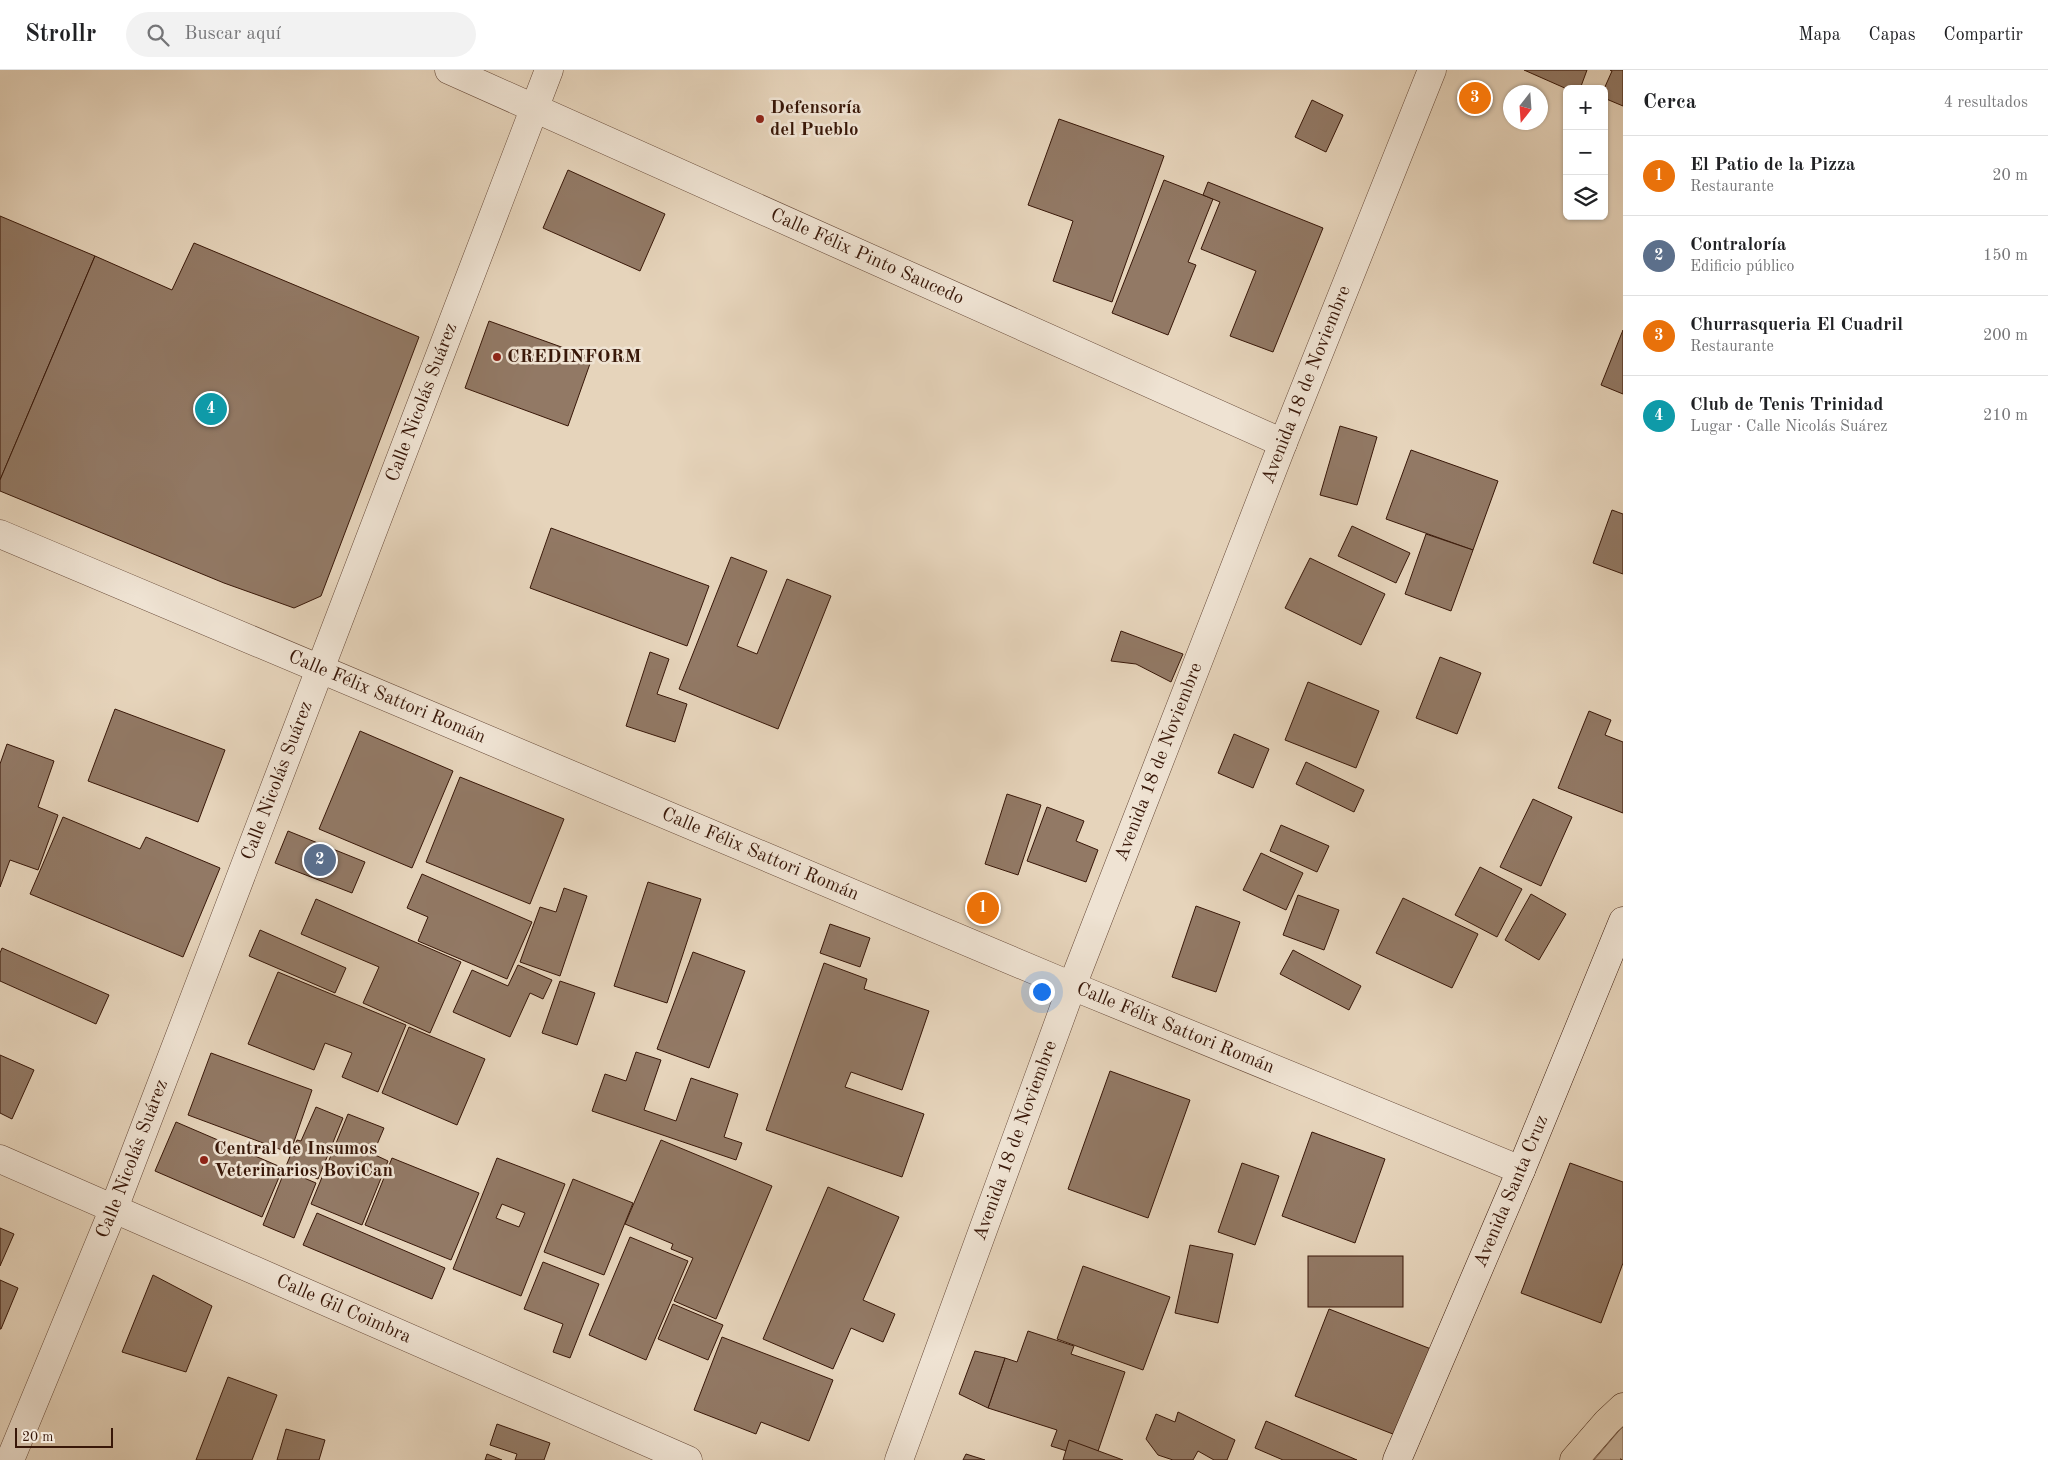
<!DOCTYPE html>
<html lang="es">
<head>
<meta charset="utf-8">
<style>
	body { margin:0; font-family:"Old Standard TT",serif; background:#f2f2f2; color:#202124 }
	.controls { position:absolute; right:15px; top:15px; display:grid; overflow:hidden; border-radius:8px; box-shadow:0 1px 4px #0004 }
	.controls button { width:45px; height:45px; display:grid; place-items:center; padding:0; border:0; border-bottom:1px solid #e0e0e0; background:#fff; color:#202124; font:25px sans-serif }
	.compass { position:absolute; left:1503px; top:15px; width:45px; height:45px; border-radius:50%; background:#fff; box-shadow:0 1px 4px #0004; rotate:197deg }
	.scale { position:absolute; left:15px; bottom:12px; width:98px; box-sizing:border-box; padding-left:5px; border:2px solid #381708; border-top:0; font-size:14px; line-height:18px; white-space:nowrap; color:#381708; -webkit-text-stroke:4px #efe3d3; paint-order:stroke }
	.you { position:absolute; left:1041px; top:921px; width:18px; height:18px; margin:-12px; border:4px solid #fff; border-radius:50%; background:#1a73e8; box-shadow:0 0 0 8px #1a73e833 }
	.badge { display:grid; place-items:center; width:32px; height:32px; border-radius:50%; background:#8f2418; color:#fff; font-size:16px; font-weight:700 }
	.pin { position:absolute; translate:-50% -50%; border:2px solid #fff; box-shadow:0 1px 5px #0006 }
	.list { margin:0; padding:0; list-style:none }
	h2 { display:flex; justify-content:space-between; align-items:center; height:65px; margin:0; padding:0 20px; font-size:21px }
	h2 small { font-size:16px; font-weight:400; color:#757577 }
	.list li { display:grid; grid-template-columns:32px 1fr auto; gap:15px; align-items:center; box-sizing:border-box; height:80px; padding:0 20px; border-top:1px solid #e0e0e0 }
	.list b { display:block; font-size:19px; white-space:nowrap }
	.list p { margin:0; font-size:16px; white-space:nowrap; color:#757577 }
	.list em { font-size:16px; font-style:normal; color:#757577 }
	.icon { flex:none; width:28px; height:28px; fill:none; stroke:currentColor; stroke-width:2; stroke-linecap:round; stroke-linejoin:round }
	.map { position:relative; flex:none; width:1623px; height:1390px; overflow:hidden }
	header { display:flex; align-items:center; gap:30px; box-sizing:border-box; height:70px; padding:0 25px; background:#fff; border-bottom:1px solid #e0e0e0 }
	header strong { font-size:24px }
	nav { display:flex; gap:28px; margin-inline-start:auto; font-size:18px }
	.search { width:350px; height:45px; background:#f2f2f2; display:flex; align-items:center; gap:12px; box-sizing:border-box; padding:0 18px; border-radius:28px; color:#757577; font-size:19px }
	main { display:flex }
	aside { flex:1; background:#fff }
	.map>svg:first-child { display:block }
	.green { fill:#c8b49d; stroke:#806652 }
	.building { fill:#927965; stroke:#381708; fill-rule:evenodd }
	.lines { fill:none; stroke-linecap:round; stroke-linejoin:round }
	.minor-casing { stroke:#644635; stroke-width:29 }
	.tertiary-casing { stroke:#644635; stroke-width:29 }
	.secondary-casing { stroke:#381708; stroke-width:29 }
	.primary-casing { stroke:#381708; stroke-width:29 }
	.path { stroke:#381708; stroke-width:3; stroke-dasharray:1 2.5; stroke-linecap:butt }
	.minor { stroke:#efe3d3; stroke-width:28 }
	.tertiary { stroke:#efe3d3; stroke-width:28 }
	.secondary { stroke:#efe3d3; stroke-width:28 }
	.primary { stroke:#e6d4bb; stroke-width:28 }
	.poi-dot { fill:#8f2418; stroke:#efe3d3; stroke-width:2 }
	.labels { text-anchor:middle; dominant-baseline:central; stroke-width:5; stroke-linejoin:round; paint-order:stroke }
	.poi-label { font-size:19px; font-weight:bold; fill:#381708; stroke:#efe3d3; text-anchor:start }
	.street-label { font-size:19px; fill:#381708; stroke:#efe3d3 }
</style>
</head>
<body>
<header>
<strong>Strollr</strong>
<div class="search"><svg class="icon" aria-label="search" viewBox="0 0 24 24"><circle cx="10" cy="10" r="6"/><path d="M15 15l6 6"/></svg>Buscar aquí</div>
<nav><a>Mapa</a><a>Capas</a><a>Compartir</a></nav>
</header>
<main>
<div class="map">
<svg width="1623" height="1390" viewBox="0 0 1623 1390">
	<rect width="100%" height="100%" fill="#e6d4bb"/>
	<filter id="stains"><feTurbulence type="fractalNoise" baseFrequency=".004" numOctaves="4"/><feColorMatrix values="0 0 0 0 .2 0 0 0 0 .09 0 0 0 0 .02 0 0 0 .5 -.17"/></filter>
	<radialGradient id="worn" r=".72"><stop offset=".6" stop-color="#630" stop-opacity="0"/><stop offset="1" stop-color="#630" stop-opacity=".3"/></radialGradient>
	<polygon class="green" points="1623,1356 1623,1390 1594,1390"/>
	<g class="building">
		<polygon points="1524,0 1587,0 1580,19 1567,19"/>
		<polygon points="1610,0 1623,0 1623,36 1604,28 1604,19 1612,1"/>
		<polygon points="1312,30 1343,45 1326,82 1295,67"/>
		<polygon points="1059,49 1164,86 1112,232 1053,211 1073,151 1028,135"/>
		<polygon points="568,100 665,144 640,201 543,158"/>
		<polygon points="1164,110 1213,129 1188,192 1196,195 1168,265 1112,243"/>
		<polygon points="1208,112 1323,158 1273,282 1230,266 1256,201 1201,179 1220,132 1203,125"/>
		<polygon points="0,146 95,186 0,410"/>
		<polygon points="194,173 419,267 321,526 294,538 224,513 0,421 0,410 95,186 172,220"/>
		<polygon points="489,251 592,288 568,356 465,318"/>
		<polygon points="1623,260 1623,324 1601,315"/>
		<polygon points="1340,356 1377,367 1357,435 1320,425"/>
		<polygon points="1411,380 1498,411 1473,480 1386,449"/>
		<polygon points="1612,440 1623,444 1623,504 1593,493"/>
		<polygon points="1352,456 1410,483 1396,513 1338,486"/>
		<polygon points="551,458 709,516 687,576 530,518"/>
		<polygon points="1426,464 1473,480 1451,541 1405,524"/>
		<polygon points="731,487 767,501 737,576 757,584 787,509 831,526 778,659 679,619"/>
		<polygon points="1310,488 1385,524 1361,575 1285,538"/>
		<polygon points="1121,561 1183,584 1171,612 1136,594 1111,591"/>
		<polygon points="650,582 669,589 657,624 687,634 675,672 626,656"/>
		<polygon points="1440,587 1481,603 1457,664 1416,648"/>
		<polygon points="1308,612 1379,641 1356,698 1285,670"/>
		<polygon points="115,639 225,680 198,752 88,711"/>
		<polygon points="1589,641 1611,650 1605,665 1623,672 1623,743 1558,718"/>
		<polygon points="360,661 453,701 412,798 319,759"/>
		<polygon points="1234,664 1269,679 1253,718 1218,703"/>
		<polygon points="7,674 54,691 38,737 58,745 38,800 10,790 0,817 0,694"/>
		<polygon points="1306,692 1364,720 1354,742 1296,714"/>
		<polygon points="460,707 564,749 530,834 426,792"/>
		<polygon points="1007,724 1041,735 1018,805 985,794"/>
		<polygon points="1533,729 1572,747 1541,816 1500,797"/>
		<polygon points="1047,737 1084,751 1076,771 1098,780 1086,812 1027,791"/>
		<polygon points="63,747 140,779 146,767 220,798 183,887 30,824"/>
		<polygon points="1281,755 1329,776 1317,802 1270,781"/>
		<polygon points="288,761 365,792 352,823 275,793"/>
		<polygon points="1261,783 1303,803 1286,840 1243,820"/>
		<polygon points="1480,797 1522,819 1497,867 1455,845"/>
		<polygon points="422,804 532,852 507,909 418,871 428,847 407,838"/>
		<polygon points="648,812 701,829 667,933 614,916"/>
		<polygon points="564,818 587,826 560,906 520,892 540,837 556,842"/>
		<polygon points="1531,824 1566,844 1539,890 1505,870"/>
		<polygon points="1298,825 1339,840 1324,880 1283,865"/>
		<polygon points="1403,828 1478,864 1452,918 1376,883"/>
		<polygon points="316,829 461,892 430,963 363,933 379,897 301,864"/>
		<polygon points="1196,836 1240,852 1216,922 1172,907"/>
		<polygon points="830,854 870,868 860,897 820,883"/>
		<polygon points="260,860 346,898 335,923 249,886"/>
		<polygon points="2,878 109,925 96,954 0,911 0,883"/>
		<polygon points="1293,880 1361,916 1349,940 1280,904"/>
		<polygon points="693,882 745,901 709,998 657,979"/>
		<polygon points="824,893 867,909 864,919 929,941 902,1020 851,1002 845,1017 924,1044 902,1107 766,1060"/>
		<polygon points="518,895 552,910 543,929 530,923 510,967 453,942 472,900 508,916"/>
		<polygon points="278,902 406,955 378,1022 342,1007 352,983 325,973 314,1000 248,974"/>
		<polygon points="560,911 595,923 577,975 542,963"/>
		<polygon points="409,957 485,989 457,1055 382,1023"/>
		<polygon points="636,982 661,990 644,1040 676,1051 691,1008 738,1024 724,1067 742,1073 736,1090 592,1041 605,1004 626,1011"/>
		<polygon points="211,983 312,1020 290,1083 188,1045"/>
		<polygon points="0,985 34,1000 12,1049 0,1043"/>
		<polygon points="1110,1001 1190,1030 1148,1148 1068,1119"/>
		<polygon points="316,1037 343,1048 318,1109 286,1096 297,1070 301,1071"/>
		<polygon points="348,1044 384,1058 373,1084 388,1091 362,1155 311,1134"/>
		<polygon points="176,1052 283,1098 262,1147 155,1101"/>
		<polygon points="1312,1062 1385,1089 1355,1173 1282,1146"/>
		<polygon points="661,1070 772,1116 716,1249 674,1231 693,1188 671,1179 673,1174 625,1154"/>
		<polygon points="392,1088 479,1123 451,1190 365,1155"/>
		<path d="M497,1088L565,1114L521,1226L453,1199ZM502,1134L525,1143L519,1157L496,1148Z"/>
		<polygon points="1242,1093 1279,1106 1255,1175 1218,1162"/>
		<polygon points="1570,1093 1623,1112 1623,1193 1601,1253 1521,1223"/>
		<polygon points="285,1100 316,1113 294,1168 263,1155"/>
		<polygon points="573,1109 633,1133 604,1205 544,1182"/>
		<polygon points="828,1117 899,1147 863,1230 895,1244 883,1272 851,1258 833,1299 763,1269"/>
		<polygon points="317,1143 445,1198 432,1229 303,1175"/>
		<polygon points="0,1158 14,1164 0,1196"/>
		<polygon points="630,1167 688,1191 646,1290 589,1265"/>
		<polygon points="1190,1175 1233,1184 1218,1253 1175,1243"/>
		<rect x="1308" y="1186" width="95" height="51"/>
		<polygon points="543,1192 599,1214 570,1288 553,1282 563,1254 524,1239"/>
		<polygon points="1083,1196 1170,1227 1143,1300 1057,1269"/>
		<polygon points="153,1205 212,1236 186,1302 122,1282"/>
		<polygon points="0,1210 18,1218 1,1259 0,1259"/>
		<polygon points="673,1234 723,1255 708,1290 658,1269"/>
		<polygon points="1329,1239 1431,1279 1398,1366 1295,1326"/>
		<polygon points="1028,1261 1074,1276 1071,1284 1125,1302 1095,1390 1051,1376 1057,1360 988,1338 1005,1288 1017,1292"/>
		<polygon points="722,1267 833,1310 809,1371 761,1352 756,1364 694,1340"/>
		<polygon points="975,1281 1005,1288 988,1338 959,1324"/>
		<polygon points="228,1307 277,1325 252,1390 196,1390"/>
		<polygon points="1178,1342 1235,1370 1227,1390 1214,1390 1198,1381 1193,1390 1173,1390 1158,1385 1146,1369 1156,1344 1175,1352"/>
		<polygon points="1266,1351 1357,1390 1283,1390 1255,1378"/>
		<polygon points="497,1354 550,1373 544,1390 515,1390 517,1384 490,1375"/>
		<polygon points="286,1359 325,1370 319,1390 277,1390"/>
		<polygon points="1069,1370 1123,1390 1063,1390"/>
		<polygon points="487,1384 502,1390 485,1390"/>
		<polygon points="966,1384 985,1390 963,1390"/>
	</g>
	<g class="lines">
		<defs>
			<g id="minor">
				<path id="s1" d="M449,0L1283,373"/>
				<path id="s2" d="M0,464L1072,916L1521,1100"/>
				<path id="s3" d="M10,1390L114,1138L549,0"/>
				<path id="s4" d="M899,1390L1072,916L1283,373L1432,0"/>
			</g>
			<g id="tertiary">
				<path id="s5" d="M0,1089L688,1390"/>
			</g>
			<g id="secondary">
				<path id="s6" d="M1397,1390L1521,1100L1623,851"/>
			</g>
			<polyline id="primary" points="1574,1390 1607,1352 1623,1337"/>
		</defs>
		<use href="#minor" class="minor-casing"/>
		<use href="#tertiary" class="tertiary-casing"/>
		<use href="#secondary" class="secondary-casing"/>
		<use href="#primary" class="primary-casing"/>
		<polyline class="path" points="1621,1390 1623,1388"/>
		<use href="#minor" class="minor"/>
		<use href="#tertiary" class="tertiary"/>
		<use href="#secondary" class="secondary"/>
		<use href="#primary" class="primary"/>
	</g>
	<g class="poi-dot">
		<circle cx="760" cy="49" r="5"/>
		<circle cx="497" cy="287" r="5"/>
		<circle cx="204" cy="1090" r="5"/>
	</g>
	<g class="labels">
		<g class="poi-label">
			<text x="770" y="38">Defensoría<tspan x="770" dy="22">del Pueblo</tspan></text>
			<text x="507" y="287">CREDINFORM</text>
			<text x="214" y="1079">Central de Insumos<tspan x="214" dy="22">Veterinarios BoviCan</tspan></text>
		</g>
		<g class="street-label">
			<text stroke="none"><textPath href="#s1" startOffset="458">Calle Félix Pinto Saucedo</textPath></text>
			<text stroke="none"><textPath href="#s4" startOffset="1150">Avenida 18 de Noviembre</textPath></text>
			<text stroke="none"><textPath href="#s3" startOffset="1135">Calle Nicolás Suárez</textPath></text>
			<text stroke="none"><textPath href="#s2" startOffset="420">Calle Félix Sattori Román</textPath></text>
			<text stroke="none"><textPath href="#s4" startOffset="745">Avenida 18 de Noviembre</textPath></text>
			<text stroke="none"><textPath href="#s3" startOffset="730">Calle Nicolás Suárez</textPath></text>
			<text stroke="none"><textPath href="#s2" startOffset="825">Calle Félix Sattori Román</textPath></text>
			<text stroke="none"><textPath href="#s2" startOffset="1275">Calle Félix Sattori Román</textPath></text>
			<text stroke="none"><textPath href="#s4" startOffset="340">Avenida 18 de Noviembre</textPath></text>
			<text stroke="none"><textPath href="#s3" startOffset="325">Calle Nicolás Suárez</textPath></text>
			<text stroke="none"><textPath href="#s6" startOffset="292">Avenida Santa Cruz</textPath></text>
			<text stroke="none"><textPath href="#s5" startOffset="375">Calle Gil Coimbra</textPath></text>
		</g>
	</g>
	<rect width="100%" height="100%" filter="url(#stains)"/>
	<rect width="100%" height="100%" fill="url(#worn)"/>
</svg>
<div class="controls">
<button>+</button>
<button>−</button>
<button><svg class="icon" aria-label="layers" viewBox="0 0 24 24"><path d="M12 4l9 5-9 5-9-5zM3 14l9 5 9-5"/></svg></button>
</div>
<svg class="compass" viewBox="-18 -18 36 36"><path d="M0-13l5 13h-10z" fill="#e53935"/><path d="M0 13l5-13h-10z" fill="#757577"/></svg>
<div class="scale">20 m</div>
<div class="you"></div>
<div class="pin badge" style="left:983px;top:838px;background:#e8710a">1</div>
<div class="pin badge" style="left:320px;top:790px;background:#5c6f8a">2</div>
<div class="pin badge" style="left:1475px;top:28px;background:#e8710a">3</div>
<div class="pin badge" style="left:211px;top:339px;background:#0f9aa8">4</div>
</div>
<aside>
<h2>Cerca<small>4 resultados</small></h2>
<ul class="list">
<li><span class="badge" style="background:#e8710a">1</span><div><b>El Patio de la Pizza</b><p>Restaurante</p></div><em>20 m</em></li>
<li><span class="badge" style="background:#5c6f8a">2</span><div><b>Contraloría</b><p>Edificio público</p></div><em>150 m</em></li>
<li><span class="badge" style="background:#e8710a">3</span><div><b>Churrasqueria El Cuadril</b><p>Restaurante</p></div><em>200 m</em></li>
<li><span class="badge" style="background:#0f9aa8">4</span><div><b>Club de Tenis Trinidad</b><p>Lugar · Calle Nicolás Suárez</p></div><em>210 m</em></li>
</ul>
</aside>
</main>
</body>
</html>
